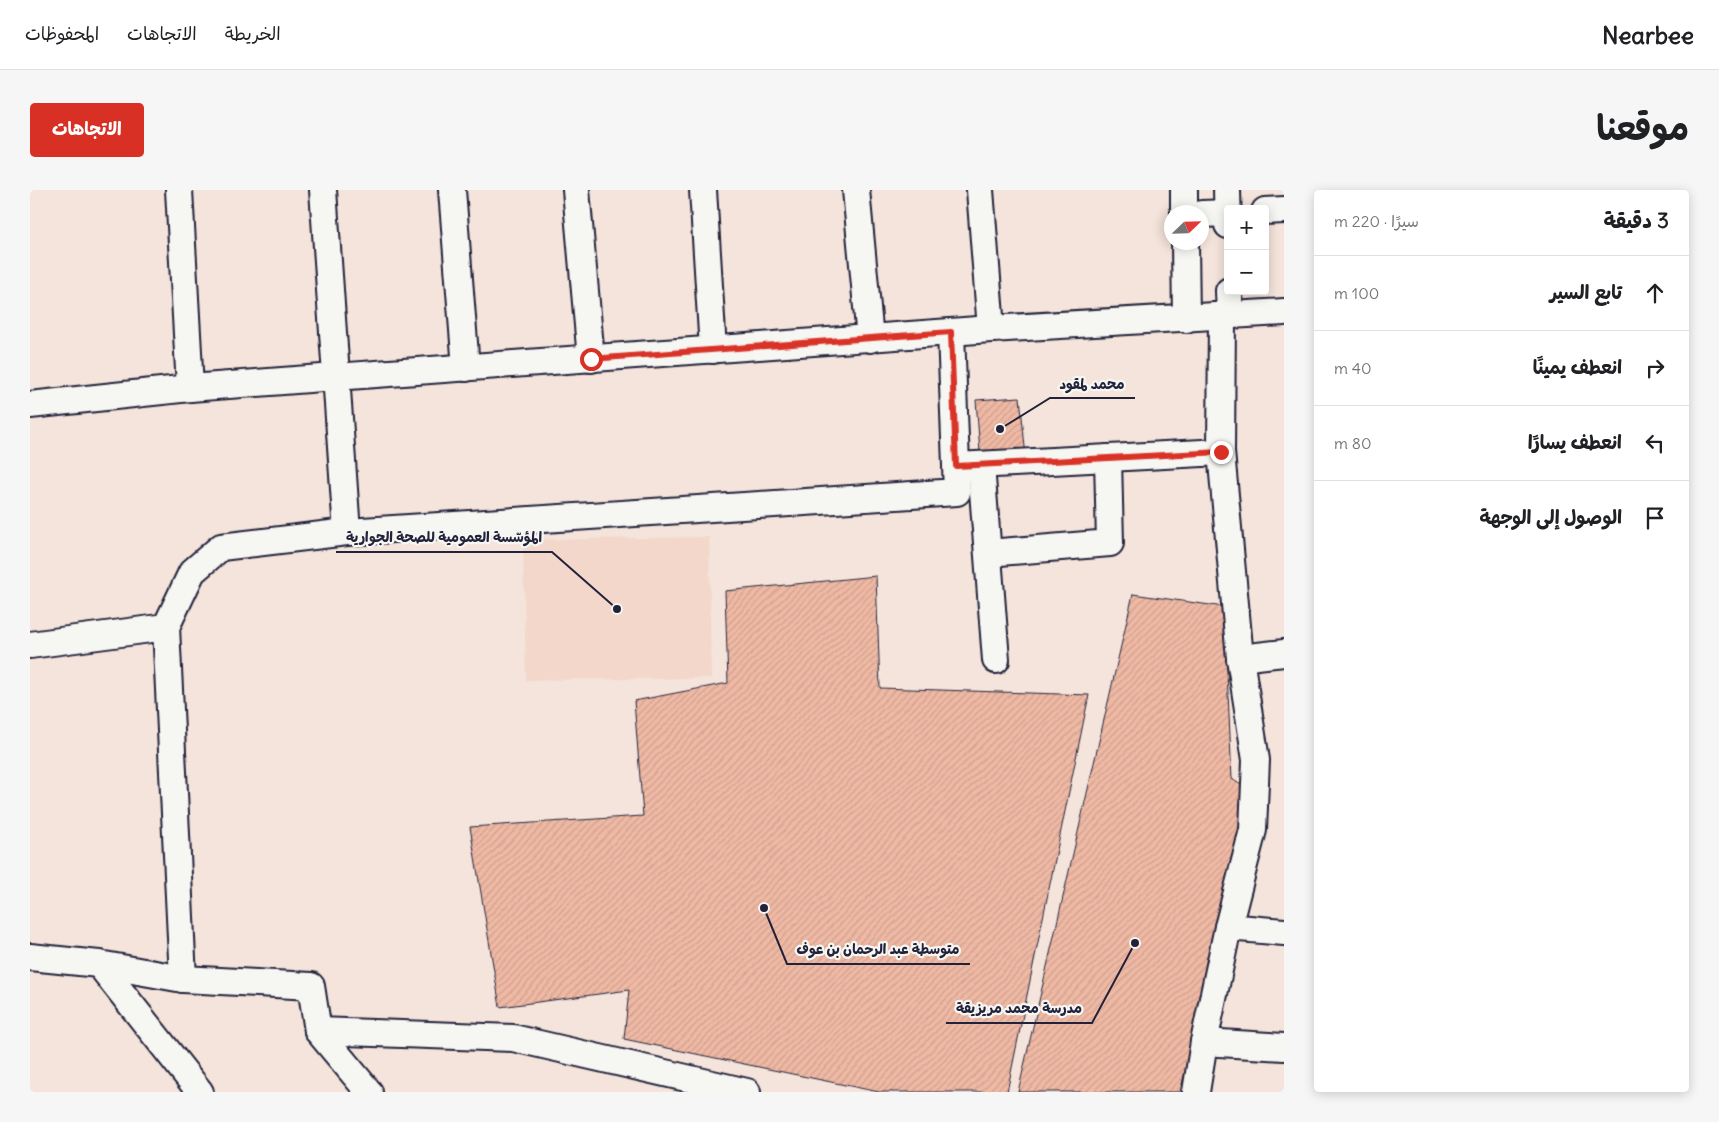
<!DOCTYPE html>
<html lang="ar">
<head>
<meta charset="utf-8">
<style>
	body { margin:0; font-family:Delius,"Playpen Sans Arabic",sans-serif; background:#f6f6f6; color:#202124; direction:rtl }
	.controls { position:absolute; right:15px; top:15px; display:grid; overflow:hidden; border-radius:5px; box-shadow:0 2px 12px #0003 }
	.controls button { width:45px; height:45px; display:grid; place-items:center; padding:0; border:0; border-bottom:1px solid #e0e0e0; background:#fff; color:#202124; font:25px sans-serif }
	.compass { position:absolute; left:1134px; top:15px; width:45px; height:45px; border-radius:50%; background:#fff; box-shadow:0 2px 12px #0003; rotate:67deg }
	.stop { position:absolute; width:15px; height:15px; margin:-11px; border:4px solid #d93025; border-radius:50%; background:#fff }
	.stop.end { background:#d93025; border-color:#fff; box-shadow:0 1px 5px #0008 }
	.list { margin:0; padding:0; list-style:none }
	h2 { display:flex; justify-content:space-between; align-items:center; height:65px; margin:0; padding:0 20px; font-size:21px }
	h2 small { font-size:16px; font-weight:400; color:#757577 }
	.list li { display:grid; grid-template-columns:32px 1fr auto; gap:15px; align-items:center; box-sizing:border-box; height:75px; padding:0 20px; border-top:1px solid #e0e0e0 }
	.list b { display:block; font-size:19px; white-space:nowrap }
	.list em { font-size:16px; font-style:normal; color:#757577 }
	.icon { flex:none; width:28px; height:28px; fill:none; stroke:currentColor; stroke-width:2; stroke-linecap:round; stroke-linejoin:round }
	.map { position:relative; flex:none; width:1254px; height:902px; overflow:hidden; direction:ltr; border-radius:5px }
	header { display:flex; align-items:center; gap:30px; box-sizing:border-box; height:70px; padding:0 25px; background:#fff; border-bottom:1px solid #e0e0e0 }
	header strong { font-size:24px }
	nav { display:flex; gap:28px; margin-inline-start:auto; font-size:18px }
	.intro { display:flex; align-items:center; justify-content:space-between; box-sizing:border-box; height:120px; padding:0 30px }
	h1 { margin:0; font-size:35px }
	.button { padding:12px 22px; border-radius:5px; background:#d93025; color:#fff; font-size:18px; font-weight:700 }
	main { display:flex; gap:30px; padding:0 30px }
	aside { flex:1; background:#fff; border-radius:5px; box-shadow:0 2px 12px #0003 }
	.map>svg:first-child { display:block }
	.built { fill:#f2d7ca }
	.building { fill:url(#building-hatch); stroke:#22223b }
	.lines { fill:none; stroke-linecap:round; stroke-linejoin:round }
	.minor-casing { stroke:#22223b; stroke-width:30 }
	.minor { stroke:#f6f6f2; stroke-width:26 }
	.route { stroke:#d93025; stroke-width:6 }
	.leader { fill:none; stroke:#22223b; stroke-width:2 }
	.callout-dot { fill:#22223b; stroke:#f6f6f2; stroke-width:2 }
	.callout-label { font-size:14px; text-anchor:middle; font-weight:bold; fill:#22223b; stroke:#f6f6f2; stroke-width:4.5; stroke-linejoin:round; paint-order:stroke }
</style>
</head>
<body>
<header>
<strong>Nearbee</strong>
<nav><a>الخريطة</a><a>الاتجاهات</a><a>المحفوظات</a></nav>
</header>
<div class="intro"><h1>موقعنا</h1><a class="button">الاتجاهات</a></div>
<main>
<aside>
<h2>3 دقيقة<small>سيرًا · 220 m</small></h2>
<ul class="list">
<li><svg class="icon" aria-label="ahead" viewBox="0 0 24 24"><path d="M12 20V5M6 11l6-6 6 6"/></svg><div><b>تابع السير</b></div><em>100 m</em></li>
<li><svg class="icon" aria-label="right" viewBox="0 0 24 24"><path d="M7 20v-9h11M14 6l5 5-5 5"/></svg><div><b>انعطف يمينًا</b></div><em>40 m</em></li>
<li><svg class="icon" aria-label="left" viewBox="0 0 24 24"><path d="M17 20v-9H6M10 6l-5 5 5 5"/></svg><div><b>انعطف يسارًا</b></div><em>80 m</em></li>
<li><svg class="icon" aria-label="arrive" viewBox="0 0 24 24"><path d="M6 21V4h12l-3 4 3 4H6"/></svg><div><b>الوصول إلى الوجهة</b></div></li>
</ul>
</aside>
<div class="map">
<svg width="1254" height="902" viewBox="0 0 1254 902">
	<defs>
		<pattern id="building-hatch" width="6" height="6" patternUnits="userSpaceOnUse" patternTransform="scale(1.25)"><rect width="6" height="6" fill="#efb9a4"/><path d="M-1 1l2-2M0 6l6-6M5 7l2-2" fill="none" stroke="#cd9f8e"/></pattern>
	</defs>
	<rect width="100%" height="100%" fill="#f4e4db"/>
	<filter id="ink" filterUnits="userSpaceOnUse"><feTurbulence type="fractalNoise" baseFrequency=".02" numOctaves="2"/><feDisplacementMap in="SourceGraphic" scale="10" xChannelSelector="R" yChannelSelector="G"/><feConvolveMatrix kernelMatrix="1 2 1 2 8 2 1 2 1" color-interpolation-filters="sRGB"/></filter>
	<g filter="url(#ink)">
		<polygon class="built" points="679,347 681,488 496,490 493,350"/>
		<g class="building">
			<polygon points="990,207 996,267 951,275 946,210"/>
			<polygon points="846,386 850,498 1059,505 977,902 849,902 594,849 599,800 470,817 440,637 613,626 604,511 698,493 695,401"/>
			<polygon points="1103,404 1194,417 1202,589 1225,604 1150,902 988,902"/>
		</g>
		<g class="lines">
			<defs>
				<g id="minor">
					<polyline points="149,0 160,198"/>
					<polyline points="293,0 317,342"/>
					<polyline points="422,0 436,178"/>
					<polyline points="546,0 561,169"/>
					<polyline points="673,0 683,160"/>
					<polyline points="826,0 840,149"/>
					<polyline points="950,0 961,139"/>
					<polyline points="1154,0 1154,22"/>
					<polyline points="1197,0 1198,35"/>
					<polyline points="1235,21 1254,20"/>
					<polyline points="1172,24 1198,23"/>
					<polyline points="1155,52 1156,129"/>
					<polyline points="1199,101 1200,126"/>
					<polyline points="0,215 160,198 305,187 961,139 1254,122"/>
					<polyline points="951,275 966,470"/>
					<polyline points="926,276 1191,262"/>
					<polyline points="958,363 1080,353 1078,268"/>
					<polyline points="136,437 153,789"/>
					<polyline points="0,455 136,437 162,382 191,357 317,342 927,302 921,142"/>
					<polyline points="1210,468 1254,463"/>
					<polyline points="1198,737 1254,742"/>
					<polyline points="0,767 69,774 153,789 281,796 288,841 339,902"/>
					<polyline points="69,774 170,902"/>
					<polyline points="288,841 483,848 717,902"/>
					<polyline points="1174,852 1254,857"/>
					<polyline points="1166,902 1174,852 1198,737 1223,640 1226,570 1210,468 1191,262 1192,127"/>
				</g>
			</defs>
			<use href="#minor" class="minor-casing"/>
			<use href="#minor" class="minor"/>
		</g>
	</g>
	<g class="lines" filter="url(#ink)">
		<polyline class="route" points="561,169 921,142 926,276 1191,262"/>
	</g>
	<path class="leader" d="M970 239L1020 208H1105M587 419L522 362H306M734 718L757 774H940M1105 753L1062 833H916"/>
	<g class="callout-dot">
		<circle cx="970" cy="239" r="5"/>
		<circle cx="587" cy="419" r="5"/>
		<circle cx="734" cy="718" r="5"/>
		<circle cx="1105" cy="753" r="5"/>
	</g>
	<g class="callout-label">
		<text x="1062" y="199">محمد لمقود</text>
		<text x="414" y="352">المؤسّسة العمومية للصحة الجوارية</text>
		<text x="848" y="764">متوسطة عبد الرحمان بن عوف</text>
		<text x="989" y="823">مدرسة محمد مريزيقة</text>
	</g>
</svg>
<div class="controls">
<button>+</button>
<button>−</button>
</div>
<svg class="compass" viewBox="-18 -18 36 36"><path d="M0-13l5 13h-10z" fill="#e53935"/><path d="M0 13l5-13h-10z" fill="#757577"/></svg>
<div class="stop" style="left:561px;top:169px"></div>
<div class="stop end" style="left:1191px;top:262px"></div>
</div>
</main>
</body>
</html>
